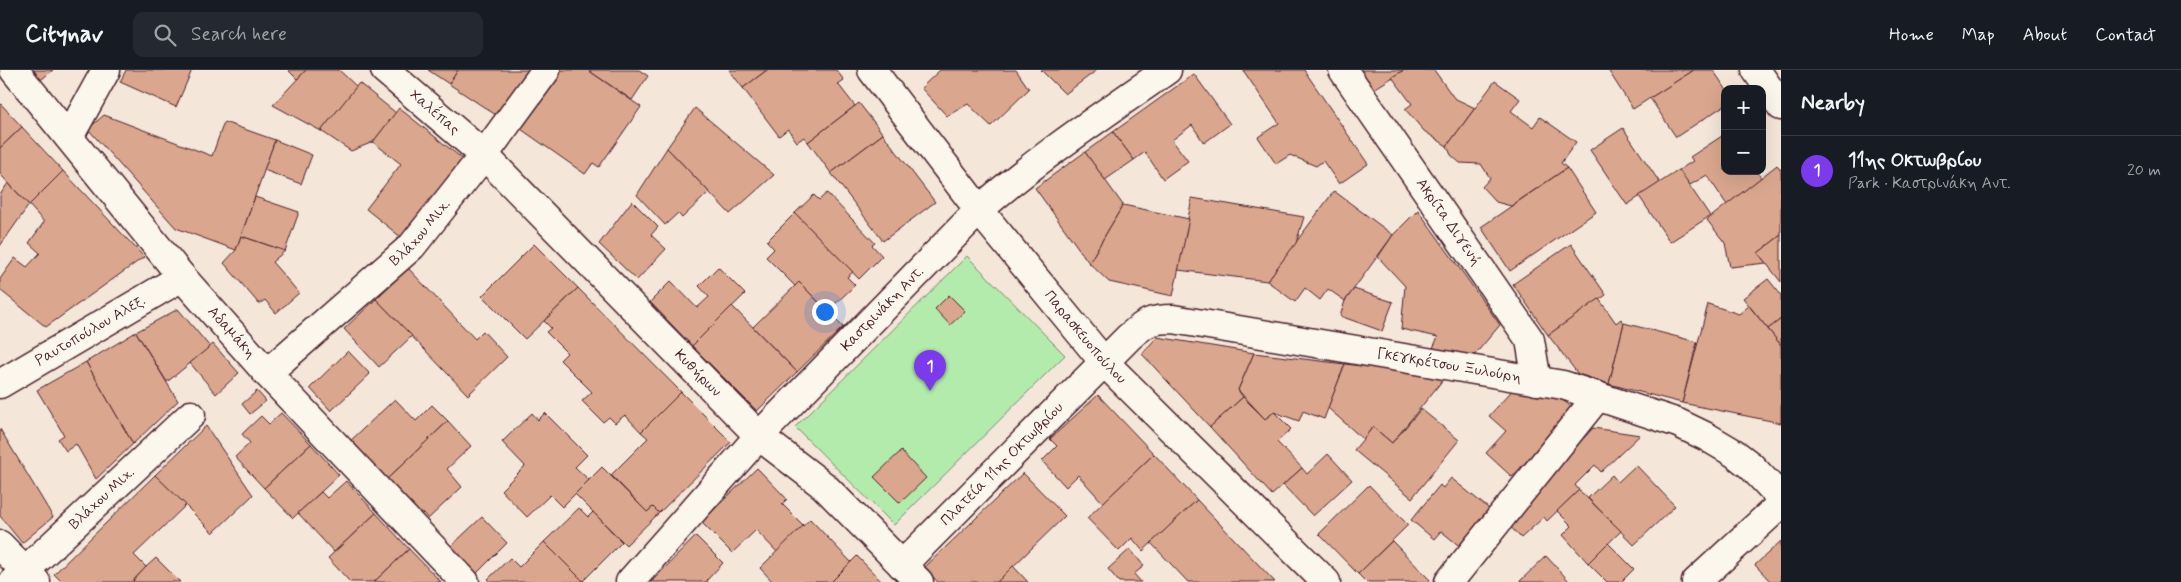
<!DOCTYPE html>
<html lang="en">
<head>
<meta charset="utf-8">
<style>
	body { margin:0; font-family:Mynerve,sans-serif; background:#242831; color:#f1f3f6 }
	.controls { position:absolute; right:15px; top:15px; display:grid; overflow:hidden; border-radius:10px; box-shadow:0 5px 20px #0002 }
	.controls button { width:45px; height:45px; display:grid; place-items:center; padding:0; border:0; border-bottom:1px solid #363941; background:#171b24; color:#f1f3f6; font:25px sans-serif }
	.you { position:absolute; left:824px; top:241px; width:18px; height:18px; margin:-12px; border:4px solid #fff; border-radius:50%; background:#1a73e8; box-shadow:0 0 0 8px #1a73e833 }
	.badge { display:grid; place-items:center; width:32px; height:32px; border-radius:50%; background:#7c3aed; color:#fff; font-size:16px; font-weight:700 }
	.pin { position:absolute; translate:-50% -41px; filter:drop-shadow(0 1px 2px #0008) }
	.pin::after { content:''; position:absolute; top:26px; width:18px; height:15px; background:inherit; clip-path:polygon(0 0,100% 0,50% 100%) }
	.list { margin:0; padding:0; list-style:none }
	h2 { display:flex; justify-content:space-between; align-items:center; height:65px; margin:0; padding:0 20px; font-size:21px }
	h2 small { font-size:16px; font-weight:400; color:#9ea1a6 }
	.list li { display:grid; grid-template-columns:32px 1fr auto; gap:15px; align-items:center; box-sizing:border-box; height:70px; padding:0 20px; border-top:1px solid #363941 }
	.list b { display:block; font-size:19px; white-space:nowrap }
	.list p { margin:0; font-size:16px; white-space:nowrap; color:#9ea1a6 }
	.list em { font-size:16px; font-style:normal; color:#9ea1a6 }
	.icon { flex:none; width:28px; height:28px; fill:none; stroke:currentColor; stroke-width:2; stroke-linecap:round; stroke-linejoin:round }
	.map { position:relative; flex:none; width:1781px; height:512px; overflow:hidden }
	header { display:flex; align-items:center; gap:30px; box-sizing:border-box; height:70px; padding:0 25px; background:#171b24; border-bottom:1px solid #363941 }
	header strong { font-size:24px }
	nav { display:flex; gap:28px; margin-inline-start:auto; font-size:18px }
	.search { width:350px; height:45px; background:#242831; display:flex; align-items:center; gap:12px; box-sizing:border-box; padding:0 18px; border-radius:10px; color:#9ea1a6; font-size:19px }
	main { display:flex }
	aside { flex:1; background:#171b24 }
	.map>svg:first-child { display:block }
	.green { fill:#b3ebad; stroke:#7e856c }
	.building { fill:#daa78e; stroke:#4a1f2b }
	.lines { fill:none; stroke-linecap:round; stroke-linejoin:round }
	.minor-casing { stroke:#4a1f2b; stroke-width:31 }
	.minor { stroke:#fbf7ec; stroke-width:28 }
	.labels { text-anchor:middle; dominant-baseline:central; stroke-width:4; stroke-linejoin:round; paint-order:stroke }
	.street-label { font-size:15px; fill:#4a1f2b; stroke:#fbf7ec }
</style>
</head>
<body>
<header>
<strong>Citynav</strong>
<div class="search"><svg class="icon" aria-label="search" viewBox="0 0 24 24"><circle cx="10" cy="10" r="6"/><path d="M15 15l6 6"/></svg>Search here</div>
<nav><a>Home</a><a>Map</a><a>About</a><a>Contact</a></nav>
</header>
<main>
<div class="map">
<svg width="1781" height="512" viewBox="0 0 1781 512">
	<rect width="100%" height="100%" fill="#f4e7d9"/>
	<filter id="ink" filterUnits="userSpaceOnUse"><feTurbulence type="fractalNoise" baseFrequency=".02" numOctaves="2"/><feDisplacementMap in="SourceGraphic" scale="10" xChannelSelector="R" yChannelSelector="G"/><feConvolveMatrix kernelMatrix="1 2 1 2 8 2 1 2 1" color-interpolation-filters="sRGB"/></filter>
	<g filter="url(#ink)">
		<polygon class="green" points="967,186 1065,285 894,455 795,357"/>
		<g class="building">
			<polygon points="26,0 53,0 37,13"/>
			<polygon points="126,0 192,0 176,37 120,12"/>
			<polygon points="288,0 306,0 297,9"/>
			<polygon points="306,0 339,0 357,17 321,61 273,35"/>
			<polygon points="428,0 458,0 449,14"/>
			<polygon points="458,0 530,0 499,47 449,14"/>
			<polygon points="558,0 588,0 641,37 599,97 593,93 585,104 518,57"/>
			<polygon points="588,0 639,0 648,6 632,30"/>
			<polygon points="729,0 767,0 743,18"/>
			<polygon points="767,0 836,0 844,10 838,14 855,36 808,72 804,67 797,72 788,59 779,66 743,18"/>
			<polygon points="940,0 1016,0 1029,19 991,56 968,34 947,46 921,18"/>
			<polygon points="1041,0 1097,0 1065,24"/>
			<polygon points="1243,0 1304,0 1368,94 1339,114 1323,91 1316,96 1290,85 1276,94 1258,67 1279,53"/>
			<polygon points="1358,0 1404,0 1371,21"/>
			<polygon points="1404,0 1434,0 1454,28 1475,38 1447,76 1424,61 1405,39 1412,34 1392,7"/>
			<polygon points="1608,0 1694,0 1633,39"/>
			<polygon points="1694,0 1713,0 1726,19 1725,35 1676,67 1650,28"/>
			<polygon points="1194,4 1230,54 1204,73 1192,55 1172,70 1188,91 1163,109 1145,82 1134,90 1113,62"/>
			<polygon points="1495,11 1520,29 1511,41 1533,57 1540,47 1576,72 1561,93 1567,98 1511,136 1496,132 1482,117 1490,108 1481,94 1460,93 1451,85 1447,76"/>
			<polygon points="359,13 396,43 373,72 351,81 321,61"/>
			<polygon points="0,33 22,57 0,78"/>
			<polygon points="859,33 883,64 831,103 808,72"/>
			<polygon points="399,38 464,90 402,168 366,139 401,94 373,72"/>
			<polygon points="695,38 774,105 730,144 667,78"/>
			<polygon points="104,45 212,86 224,52 275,70 236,180 176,158 88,59"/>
			<polygon points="22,57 63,101 29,135 0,104 0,78"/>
			<polygon points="1623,58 1660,113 1627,135 1590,80"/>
			<polygon points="1113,62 1134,90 1105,110 1085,82"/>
			<polygon points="883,64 935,132 883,171 831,103"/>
			<polygon points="1725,64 1725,101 1757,101 1761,108 1727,135 1707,105 1690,115 1679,100 1693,91 1690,87"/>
			<polygon points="275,70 312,85 301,114 264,100"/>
			<polygon points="667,78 709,122 682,148 678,143 665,155 637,125"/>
			<polygon points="1085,82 1123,135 1089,193 1035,118"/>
			<polygon points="1777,95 1781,100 1781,165 1758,183 1766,193 1730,197 1725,173 1707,150"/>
			<polygon points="1567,98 1596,142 1510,201 1481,157"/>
			<polygon points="1679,100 1710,146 1670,172 1639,126"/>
			<polygon points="63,101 144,187 46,257 0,220 0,209 15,188 27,197 40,183 29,173 44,152 29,135"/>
			<polygon points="8,113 29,135 0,176 0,125"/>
			<polygon points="1334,121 1393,165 1345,231 1328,219 1320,230 1305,218 1295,232 1267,211"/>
			<polygon points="827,123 875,173 872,175 882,186 859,209 795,143 814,125 819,130"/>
			<polygon points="255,127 299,142 285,181 241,166"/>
			<polygon points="1192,128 1304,147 1296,173 1267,211 1178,200"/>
			<polygon points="632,131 658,157 651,165 666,179 637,210 599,174"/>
			<polygon points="1123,135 1189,149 1173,226 1109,212 1089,193"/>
			<polygon points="1418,140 1500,255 1472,288 1432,280 1438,267 1401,259 1405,216 1378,187 1393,165"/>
			<polygon points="795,143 853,202 847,207 855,215 828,241 799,212 795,216 766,187 774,179 767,171"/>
			<polygon points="1781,165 1781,212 1758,183"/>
			<polygon points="241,166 285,181 272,192 299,223 276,243 265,230 259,234 224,193 236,180"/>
			<polygon points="534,174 578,218 525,269 482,226"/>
			<polygon points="1571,174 1606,225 1548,265 1513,214"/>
			<polygon points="718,197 745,224 692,276 650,232 671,211 697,238 709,227 699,216"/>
			<polygon points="408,198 475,269 483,261 507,287 468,325 376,229"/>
			<polygon points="1768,209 1781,225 1781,249 1768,259 1743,228"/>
			<polygon points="799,212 843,257 797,302 753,257"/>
			<polygon points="578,218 681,322 641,362 625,345 615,353 609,347 603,352 582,331 592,322 560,290 567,283 546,262 551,258 544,251"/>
			<polygon points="1354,219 1393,232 1382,261 1340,246 1345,231"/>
			<polygon points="949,225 965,241 950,255 935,239"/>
			<polygon points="376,229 412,266 379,297 344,259"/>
			<polygon points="1599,229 1616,253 1621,249 1624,253 1609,314 1578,304 1548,265"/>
			<polygon points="1708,234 1739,244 1749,236 1781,275 1781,353 1682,333"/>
			<polygon points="732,236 797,302 757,341 692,276"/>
			<polygon points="178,239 210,277 167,312 136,262"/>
			<polygon points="1781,249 1781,275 1768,259"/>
			<polygon points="1624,253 1697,272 1682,333 1609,314"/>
			<polygon points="136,262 178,331 133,374 86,292"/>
			<polygon points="1157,267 1254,283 1238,320 1243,327 1210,357 1142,284"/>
			<polygon points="213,274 239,303 216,324 190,293"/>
			<polygon points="348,281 370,304 331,341 310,318"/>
			<polygon points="1254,283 1345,294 1324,349 1303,341 1299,351 1274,342 1265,349 1238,320"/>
			<polygon points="86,292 133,374 96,409 76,374 66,381 58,369 64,365 37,320"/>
			<polygon points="1345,294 1446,306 1392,373 1373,357 1363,369 1328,338"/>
			<polygon points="1517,315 1551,322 1575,339 1512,407 1486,383 1506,361 1489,346"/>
			<polygon points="257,321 266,331 250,344 242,334"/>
			<polygon points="681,322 731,372 659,443 653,437 647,442 611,405 648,368 641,362"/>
			<polygon points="1098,325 1154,384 1103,433 1078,405 1066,417 1042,391 1057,376 1050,369"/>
			<polygon points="1243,327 1265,349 1274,342 1291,359 1277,372 1302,398 1272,425 1210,357"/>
			<polygon points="395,329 416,351 432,335 448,351 384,412 348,373"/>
			<polygon points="1421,339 1459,370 1412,428 1354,380 1373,357 1392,373"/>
			<polygon points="281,343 311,374 264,418 235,387 250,373 242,364 261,346 269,354"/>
			<polygon points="532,343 538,350 545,343 587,385 575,397 589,410 562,437 550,425 527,447 501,420 525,396 502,372"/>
			<polygon points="448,351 471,376 447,399 462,417 428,449 423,443 418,448 384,412"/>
			<polygon points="206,356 253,425 213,463 155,405"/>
			<polygon points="1593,358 1640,365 1601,402 1595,395 1575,415 1579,420 1547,451 1544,447 1521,468 1506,452"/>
			<polygon points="0,359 53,447 22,473 0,446"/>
			<polygon points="311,374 339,405 293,448 264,418"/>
			<polygon points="901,381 926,408 900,433 874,407"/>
			<polygon points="1154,384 1197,430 1143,481 1132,468 1119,481 1087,448"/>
			<polygon points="1328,384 1352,410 1313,446 1283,415 1302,398 1307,404"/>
			<polygon points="1636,395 1675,436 1634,475 1588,428 1612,405 1618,412"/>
			<polygon points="602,397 647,442 653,437 659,443 626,475 575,424"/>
			<polygon points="757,398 787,429 782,434 804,456 777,482 756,460 732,483 701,452"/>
			<polygon points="1023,403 1065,446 997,512 938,512 924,498"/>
			<polygon points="155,405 186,435 134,485 146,497 132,512 62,512 54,504"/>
			<polygon points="1451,408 1493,442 1463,479 1441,461 1434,469 1411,450 1440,415 1443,418"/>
			<polygon points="346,411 376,443 334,482 298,443 321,422 327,428"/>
			<polygon points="1369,415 1408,455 1358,504 1319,464"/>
			<polygon points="1579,420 1621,461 1588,493 1563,465 1572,456 1557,441"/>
			<polygon points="1197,430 1275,512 1188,512 1151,473"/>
			<polygon points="579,438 588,447 593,442 622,472 583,511 544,472"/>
			<polygon points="376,443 409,479 374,512 350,512 328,488"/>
			<polygon points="482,447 507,473 475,505 449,478"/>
			<polygon points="810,449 851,492 831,512 773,512 760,498"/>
			<polygon points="696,466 723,493 707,510 708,512 651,512"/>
			<polygon points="1392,471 1430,510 1428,512 1366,512 1358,504"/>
			<polygon points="1781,471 1781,512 1771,512 1755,495"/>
			<polygon points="544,472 584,512 491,512 488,509 510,488 519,497"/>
			<polygon points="1608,473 1634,499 1621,512 1607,512 1588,493"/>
			<polygon points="409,479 441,512 374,512"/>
			<polygon points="1130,479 1144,496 1134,504 1141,512 1119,512 1108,499"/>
			<polygon points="857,486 882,512 831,512"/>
			<polygon points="1546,486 1570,512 1519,512"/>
			<polygon points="156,488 180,512 132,512 146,497"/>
			<polygon points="1013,496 1028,512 997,512"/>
		</g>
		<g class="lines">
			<defs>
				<g id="minor">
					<path id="s1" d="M14,0L182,207L267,303L465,512"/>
					<path id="s2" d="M385,0L484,85L759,366L824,416L919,512"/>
					<path id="s3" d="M872,0L979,140L1104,292L1326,512"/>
					<path id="s4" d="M1343,0L1530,270L1537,311"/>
					<polyline points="1756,0 1781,36"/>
					<polyline points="69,67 106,0"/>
					<path id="s5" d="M267,303L412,176L484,85L546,0"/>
					<path id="s6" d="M0,314L182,207"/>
					<polyline points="0,475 36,512"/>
					<path id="s7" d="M902,495L1129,267C1146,252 1151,249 1173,249L1563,315L1678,353L1707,367L1734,383L1751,396L1781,428"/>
					<path id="s8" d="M13,512L191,345"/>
					<path id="s9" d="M630,512L759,366L979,140C1038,88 1103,45 1167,0"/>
					<polyline points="1449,512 1598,326"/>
					<polyline points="1696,512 1781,434"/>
				</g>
			</defs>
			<use href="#minor" class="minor-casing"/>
			<use href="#minor" class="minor"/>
		</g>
	</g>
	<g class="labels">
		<g class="street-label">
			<text stroke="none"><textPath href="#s2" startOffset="65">Χαλέπας</textPath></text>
			<text stroke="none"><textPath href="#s4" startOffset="185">Ακρίτα Διγενή</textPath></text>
			<text stroke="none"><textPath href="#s5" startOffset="208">Βλάχου Μιχ.</textPath></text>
			<text stroke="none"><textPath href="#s9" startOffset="372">Καστρινάκη Αντ.</textPath></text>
			<text stroke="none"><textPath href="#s6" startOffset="105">Ραυτοπούλου Αλεξ.</textPath></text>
			<text stroke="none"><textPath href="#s1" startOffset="341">Αδαμάκη</textPath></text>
			<text stroke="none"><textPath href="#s3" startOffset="342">Παρασκευοπούλου</textPath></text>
			<text stroke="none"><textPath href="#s7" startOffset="651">Γκεγκρέτσου Ξυλούρη</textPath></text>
			<text stroke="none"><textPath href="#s2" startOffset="436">Κυθήρων</textPath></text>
			<text stroke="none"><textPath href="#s7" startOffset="142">Πλατεία 11ης Οκτωβρίου</textPath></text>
			<text stroke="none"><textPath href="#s8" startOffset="122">Βλάχου Μιχ.</textPath></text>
		</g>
	</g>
</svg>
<div class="controls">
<button>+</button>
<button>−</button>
</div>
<div class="you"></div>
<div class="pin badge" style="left:930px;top:321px">1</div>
</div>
<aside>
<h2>Nearby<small></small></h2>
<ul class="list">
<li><span class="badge">1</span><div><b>11ης Οκτωβρίου</b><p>Park · Καστρινάκη Αντ.</p></div><em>20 m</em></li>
</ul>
</aside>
</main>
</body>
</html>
